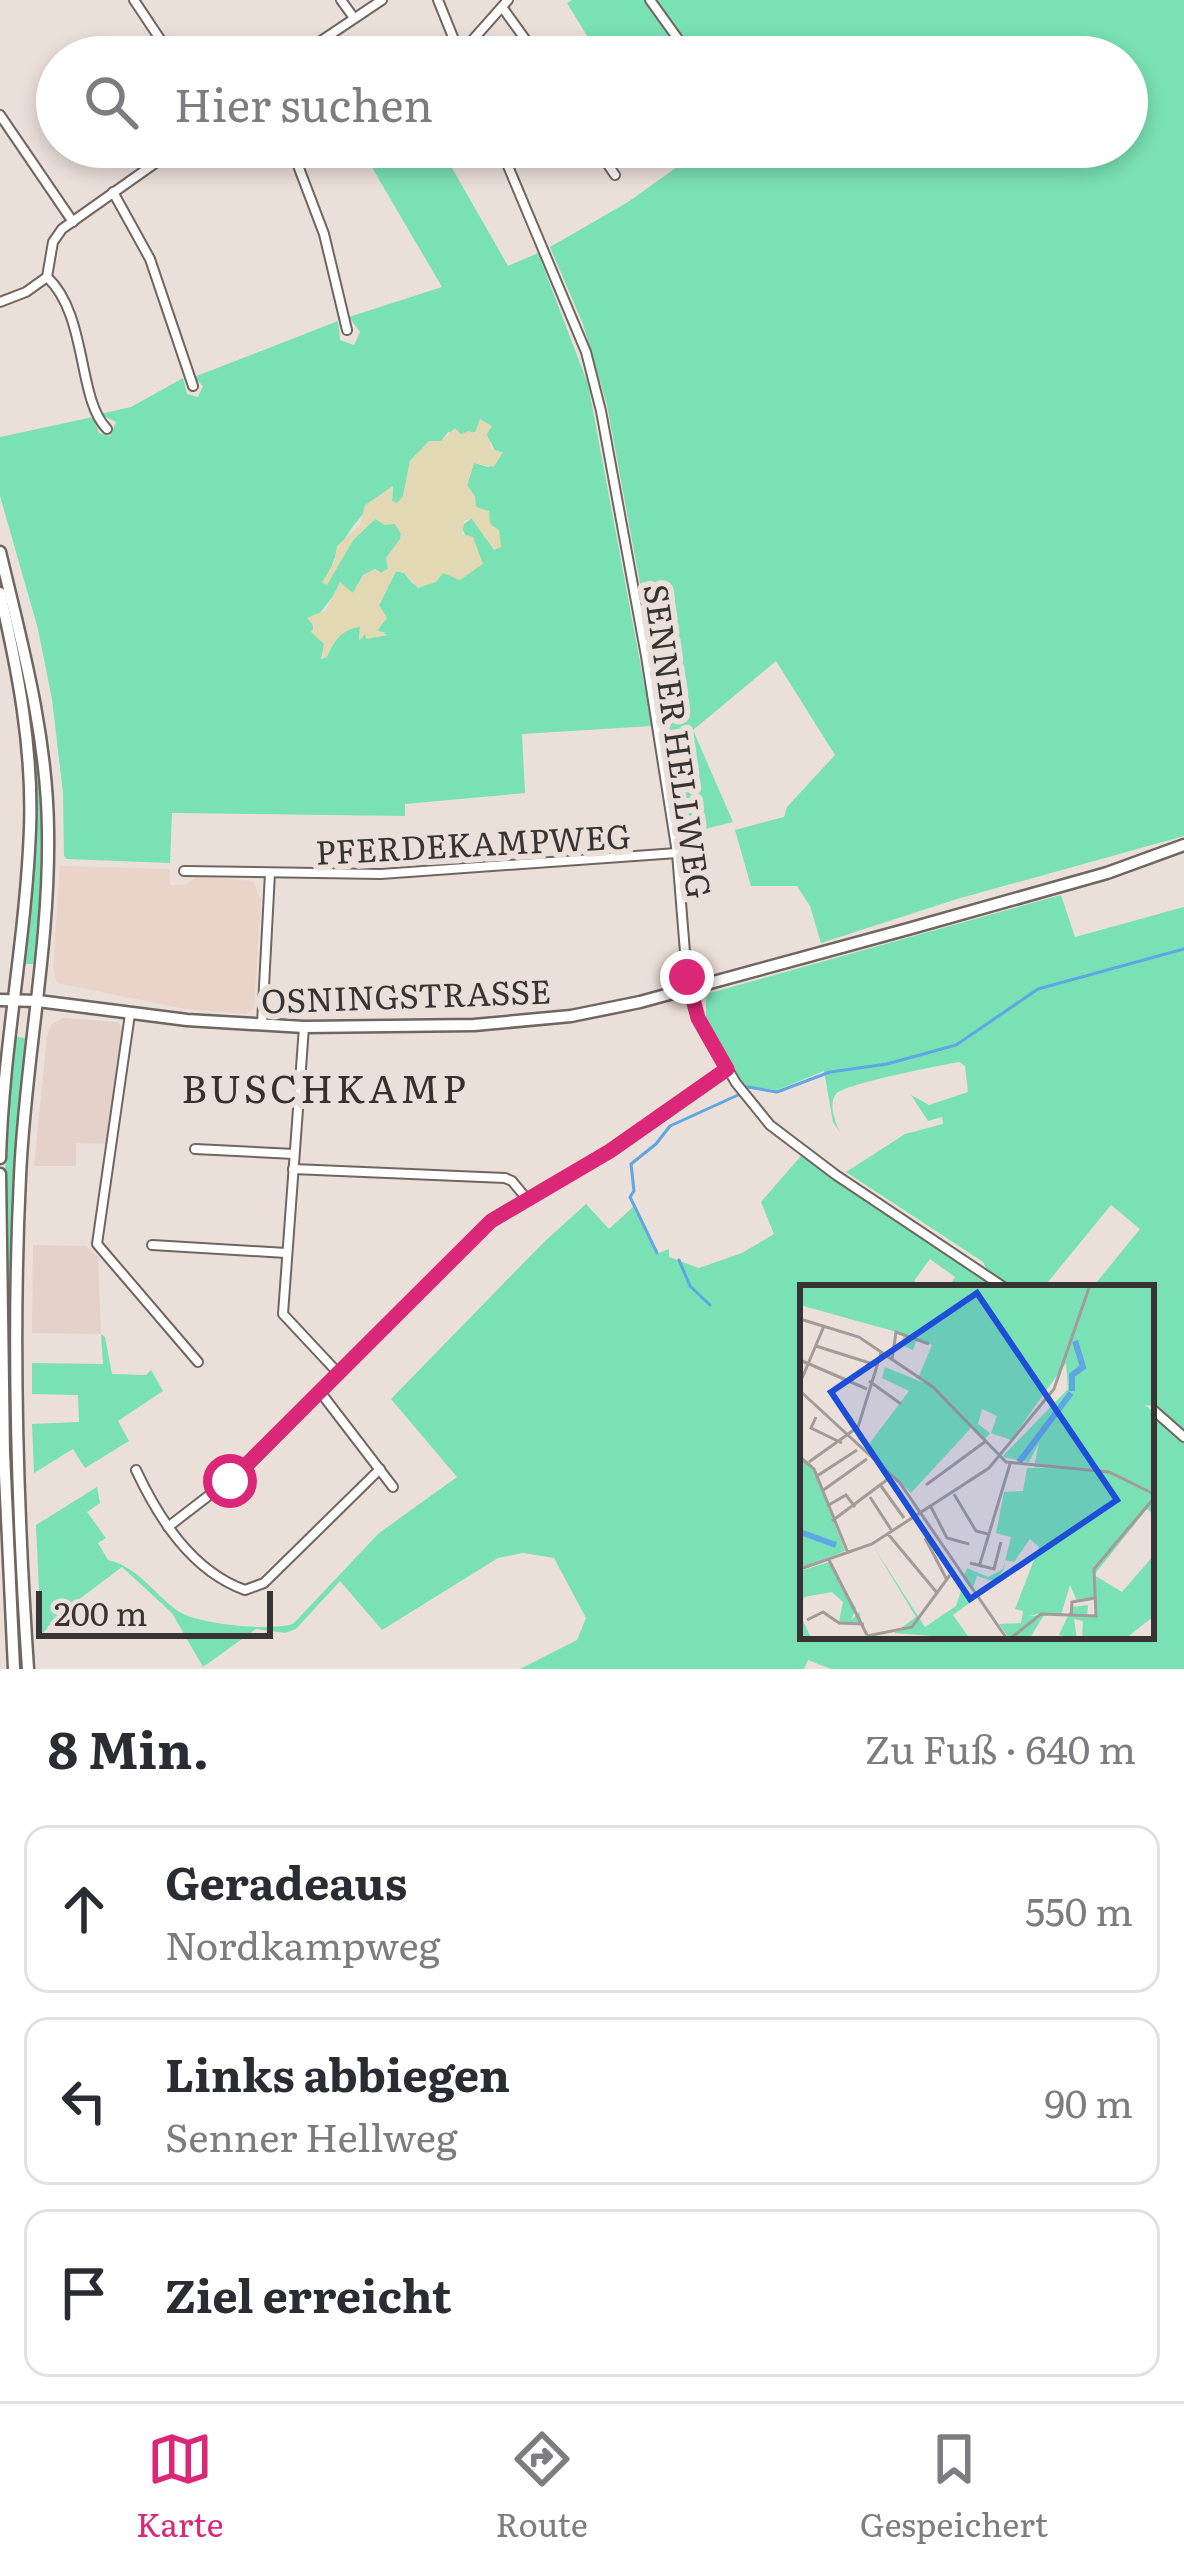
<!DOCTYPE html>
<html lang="de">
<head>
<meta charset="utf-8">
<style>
	body { margin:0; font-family:Literata,serif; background:#f7f7f7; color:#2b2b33 }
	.scale { position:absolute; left:36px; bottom:30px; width:237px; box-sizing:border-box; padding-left:12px; border:6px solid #383432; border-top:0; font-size:33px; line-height:42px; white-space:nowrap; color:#383432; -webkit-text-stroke:9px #ebdfda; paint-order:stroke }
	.stop { position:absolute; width:36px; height:36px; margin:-27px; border:9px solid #db2777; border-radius:50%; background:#fff }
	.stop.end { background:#db2777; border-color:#fff; box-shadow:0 3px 12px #0008 }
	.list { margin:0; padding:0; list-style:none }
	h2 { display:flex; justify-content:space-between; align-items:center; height:156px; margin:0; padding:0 48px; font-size:51px }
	h2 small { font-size:39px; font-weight:400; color:#7c7c81 }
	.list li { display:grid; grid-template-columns:78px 1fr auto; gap:36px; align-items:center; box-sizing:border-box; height:168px; margin:0 24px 24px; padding:0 24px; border:3px solid #e1e1e2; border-radius:24px }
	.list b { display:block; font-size:45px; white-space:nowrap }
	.list p { margin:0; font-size:39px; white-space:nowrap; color:#7c7c81 }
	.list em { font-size:39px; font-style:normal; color:#7c7c81 }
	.icon { flex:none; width:66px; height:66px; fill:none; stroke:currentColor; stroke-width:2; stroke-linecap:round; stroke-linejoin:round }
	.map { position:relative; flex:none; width:1184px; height:1669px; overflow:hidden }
	.search { position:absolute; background:#fff; box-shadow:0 6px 18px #0003; left:36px; right:36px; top:36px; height:132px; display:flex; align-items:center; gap:30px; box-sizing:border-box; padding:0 42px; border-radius:66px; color:#7c7c81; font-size:45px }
	.sheet { height:732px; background:#fff }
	nav { display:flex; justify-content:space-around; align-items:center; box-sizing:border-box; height:168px; border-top:3px solid #e1e1e2; background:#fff; font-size:33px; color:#7c7c81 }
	nav a { display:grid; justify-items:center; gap:6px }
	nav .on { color:#db2777 }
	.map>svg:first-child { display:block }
	.built { fill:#e4d1c9 }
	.industrial { fill:#ead3c8 }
	.green { fill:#7ae1b4; fill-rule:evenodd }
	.sand { fill:#e2d8b4 }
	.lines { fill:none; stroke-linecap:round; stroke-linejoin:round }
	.stream { stroke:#5ea6e4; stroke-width:3 }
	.street-casing { stroke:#6f6561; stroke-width:12 }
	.secondary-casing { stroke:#6f6561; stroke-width:15 }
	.street { stroke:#fff; stroke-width:8 }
	.secondary { stroke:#fff; stroke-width:10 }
	.route { stroke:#db2777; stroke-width:15 }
	.labels { text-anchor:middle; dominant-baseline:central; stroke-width:12; stroke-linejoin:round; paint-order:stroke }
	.street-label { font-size:33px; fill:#383432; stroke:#ebdfda }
	.quarter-label { font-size:39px; letter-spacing:3px; fill:#39302c; stroke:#ebdfda }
	.inset-river { fill:none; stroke:#5ea6e4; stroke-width:6 }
	.inset-road { fill:none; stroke:#a39b97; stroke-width:3 }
	.view { fill:#1d4ed8; fill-opacity:0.15; stroke:#1d4ed8; stroke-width:6 }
	.inset-edge { fill:none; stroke:#383432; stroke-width:6 }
</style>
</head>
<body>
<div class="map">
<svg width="1184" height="1669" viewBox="0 0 1184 1669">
	<rect width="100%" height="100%" fill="#ebdfda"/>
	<g class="built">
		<polygon points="63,1018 118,1022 122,1028 109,1144 76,1143 76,1166 34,1166 47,1037 51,1025"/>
		<polygon points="33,1245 86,1246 98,1257 101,1334 32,1333"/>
	</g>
	<polygon class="industrial" points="60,866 170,869 170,885 186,885 196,877 253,881 261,900 254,1008 246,1014 185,1009 57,983 53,970"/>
	<g class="green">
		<polygon points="572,0 1184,0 1184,836 957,899 821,943 810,906 797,886 751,886 735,830 784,817 787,807 835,755 776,661 693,730 733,822 681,835 648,627 607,405 583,324 550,247 628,202 705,147 1127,147 1127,57 695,57 676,30 637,57 600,57 567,3"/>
		<path d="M360,147H440L508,266L538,253L588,384L652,726L522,734L525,793L405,804V816L172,813L170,863L67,859L64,856L63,793L52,699L38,629L0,496V437L93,417L99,433L110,436L116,422L100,414L131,407L183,378L187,394L198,397L203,386L194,377L338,321L340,340L354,345L360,332L349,317L442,287ZM479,430C488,434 498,453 497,462L488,467L474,463L467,485L475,507L482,510L494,529L484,537L479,523L472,518L461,526L479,563L464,575L443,573L413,584L404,573L396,571L379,605L382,624L377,631L387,633L365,634L359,640L360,627C342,626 333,642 327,657L321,659L325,643L315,635L312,623L337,591L353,593L363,575L375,569L381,573L388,569L387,558L400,542L401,532L395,524L375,519L353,540L327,584C335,542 362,511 393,486L392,501L397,503L403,497L410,461L429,441H441L448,432L468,435Z"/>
		<polygon points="29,695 42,798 38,964 25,964 37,844"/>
		<path d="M1061,895L1075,937L1184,907V1669H831L808,1660L804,1669H520L577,1640L586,1618L554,1558L523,1553L498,1558L382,1630L340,1581L296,1629L285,1633L256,1629L203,1667L172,1613L122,1567L65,1610L41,1635L36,1525L97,1487L100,1503L87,1512L106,1538L98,1543L108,1560C136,1566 152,1591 175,1609C195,1625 269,1631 293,1624L379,1533L457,1477L391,1399L543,1243L586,1204L609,1229L633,1207L656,1254L669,1249V1257L699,1268L742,1253L774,1234L761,1202L801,1156L986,1280L990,1276L983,1262L846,1172L905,1134L943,1124L942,1117L928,1121L911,1095L929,1105L968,1092L965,1066L959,1062C942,1065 843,1084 836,1094C828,1104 835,1122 840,1132L833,1122L824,1071L777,1090L745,1087L706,1019V998L710,993ZM1111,1205L1140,1229L1092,1288H1151V1636H803V1288H924L914,1281L930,1259L955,1277L948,1288H1043Z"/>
		<path d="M12,1036L25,1038C0,1247 12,1459 22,1669L9,1423L5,1171Z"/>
		<polygon points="101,1334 105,1337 112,1374 146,1375 151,1370 163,1391 118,1421 129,1441 85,1468 73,1449 34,1473 32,1424 79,1422 78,1395 32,1394 32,1363 103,1364"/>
	</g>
	<path class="sand" d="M480,419L492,426L487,434L492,450L503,452L494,467L474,463L467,485L475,496L476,507L489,511L490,524L499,530L501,547L494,550L472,519L465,520L462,534L473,537L483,564L460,580L443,573L436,582L418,588L404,573L396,571L379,605L387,618L377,631L388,635L366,639L365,634L360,640V627C342,629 334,641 327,657L321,659L324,644L311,632L314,626L307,618L326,610L340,582L353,593L363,576L375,569L381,573L388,569L386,558L402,536L395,524L385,525L375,519L353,540L327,585L322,583L334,562L337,546L360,525L365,505L393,486L392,501L398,503L403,496L410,461L429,441H441L455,428L461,435L468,431L475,433Z"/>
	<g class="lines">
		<g class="stream">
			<polyline points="748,1087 777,1092 830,1072 887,1064 956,1045 1038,989 1184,949"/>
			<polyline points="657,1253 630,1197 634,1191 631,1164 656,1144 670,1126 738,1095"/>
			<polyline points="679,1260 690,1286 710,1305"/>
		</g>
		<defs>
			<g id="street">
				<polyline points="134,0 172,57"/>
				<polyline points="341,0 354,18"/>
				<polyline points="438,0 461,57"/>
				<polyline points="650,0 691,57"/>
				<polyline points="502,7 538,57"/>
				<polyline points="458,50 469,44 508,0"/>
				<polyline points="297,57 382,0"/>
				<polyline points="0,115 73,222"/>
				<polyline points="291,147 324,234 347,330"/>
				<polyline points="500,147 586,352 601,411 646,656 677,853 687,977 698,1018 736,1083 770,1125 836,1175 1005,1288"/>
				<polyline points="596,147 615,175"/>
				<polyline points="113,192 150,259 193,386"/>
				<path d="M47,277C88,315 77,399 107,429"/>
				<polyline points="0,302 26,292 47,277 53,242 62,229 178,147"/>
				<polyline points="184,871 381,874 677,853"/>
				<polyline points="130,1014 97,1244 198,1362"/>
				<polyline points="262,1024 270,873"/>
				<polyline points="304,1027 283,1314 339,1374"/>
				<polyline points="195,1149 294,1154"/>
				<polyline points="293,1169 505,1178 512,1181 527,1199"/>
				<polyline points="152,1245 286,1253"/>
				<polyline points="321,1393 393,1487"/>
				<polyline points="1151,1408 1184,1437"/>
				<path d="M136,1470C159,1519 192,1571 245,1590L264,1583L380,1469"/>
				<polyline points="168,1527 251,1463 491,1221 610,1151 727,1069"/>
			</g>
			<g id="secondary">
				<path d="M0,552C22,644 47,735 48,830C50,947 25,1060 20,1176C12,1340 17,1505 28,1669"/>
				<path d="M0,593C18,671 33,748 30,829C26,939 3,1047 0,1158"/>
				<polyline points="0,1000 38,1001 187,1020 304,1027 474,1025 571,1016 640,1002 908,929 1107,873 1184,845"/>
				<polyline points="0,1174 4,1453 14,1669"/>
			</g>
		</defs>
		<use href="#street" class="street-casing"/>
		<use href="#secondary" class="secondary-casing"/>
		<use href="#street" class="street"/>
		<use href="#secondary" class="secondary"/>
	</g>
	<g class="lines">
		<polyline class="route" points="230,1481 491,1221 610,1151 727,1069 698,1018 687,977"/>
	</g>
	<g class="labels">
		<g class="street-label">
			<text transform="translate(680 741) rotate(82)">SENNER HELLWEG</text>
			<text transform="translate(473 842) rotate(-3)">PFERDEKAMPWEG</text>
			<text transform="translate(406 994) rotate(-2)">OSNINGSTRASSE</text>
		</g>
		<g class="quarter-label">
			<text x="325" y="1086">BUSCHKAMP</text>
		</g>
	</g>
	<g transform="translate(800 1285)">
		<rect width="354" height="354" fill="#ebdfda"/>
		<path d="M0,0H354V121L345,120L354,127V230L347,224L294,290L322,307L354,270V331L325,354H282L283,336L274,334L277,354L259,350L272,322L288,320L287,332L295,329V315L277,316L270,300L261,330L242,328L229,331L244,330L231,351L256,354L209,353L199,339L221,338L223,326L215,324L239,262L230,254L214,277L205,275L204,284L195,297L177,291L172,306L163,293L167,283L188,292L203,284L211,252L196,248L204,207L223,206L227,183H259L234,182L239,158L229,177L202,172L268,104L266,78L211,155L191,148L197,131L182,124L178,139L190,148L185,154L119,91L132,60L117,54L113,65L101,60L104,49L0,20ZM85,82L129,100L172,142L111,208L66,163L109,106L82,93ZM0,173L14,186L45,266L0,283ZM73,261L125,342L156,321L162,303L172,316L153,330L170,354L94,348L116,332ZM29,277L56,323L51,335L59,327L62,338L39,337L43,317L32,307L4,312L0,329L11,353L0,354V286Z" fill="#7ae1b4"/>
		<path class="inset-river" d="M272,106V90L283,82L275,56M219,177L271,108M0,247L36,260"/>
		<path class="inset-road" d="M0,34L59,52L133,102L206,177L309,187L354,209M16,61L76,80M0,75L67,104M92,75L96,47L129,59M69,96L101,119M0,98L24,41M0,106L100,198L207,354M16,132L11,143L42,158M0,172L14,184L48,268M9,177L58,142L81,68M17,191L57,165M126,200L186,156M81,201L104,233M22,206L67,174M154,209L176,246L188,249M70,212L92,246M27,221L46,210L55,222M131,222L147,253L169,259M32,236L88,194M88,249L138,309M125,253L147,295M29,275L67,350M170,278L194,284L201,257M179,282L210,179M0,284L72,259L189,183L254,104L290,0M271,332L272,317L295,313M7,335L23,327L39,338L64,339M67,351L112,342L150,290M210,354L241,329L296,331L294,284L354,213"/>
		<path class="view" d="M177,8L317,215L170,314L31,107Z"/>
		<rect width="354" height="354" class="inset-edge"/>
	</g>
</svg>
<div class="scale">200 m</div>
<div class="stop" style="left:230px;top:1481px"></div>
<div class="stop end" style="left:687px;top:977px"></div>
<div class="search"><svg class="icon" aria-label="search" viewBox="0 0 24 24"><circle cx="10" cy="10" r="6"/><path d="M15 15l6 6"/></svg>Hier suchen</div>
</div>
<section class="sheet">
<h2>8 Min.<small>Zu Fuß · 640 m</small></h2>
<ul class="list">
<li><svg class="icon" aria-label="ahead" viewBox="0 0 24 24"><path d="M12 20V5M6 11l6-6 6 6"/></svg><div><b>Geradeaus</b><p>Nordkampweg</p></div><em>550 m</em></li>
<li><svg class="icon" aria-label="left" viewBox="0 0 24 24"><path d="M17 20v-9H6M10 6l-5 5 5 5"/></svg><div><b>Links abbiegen</b><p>Senner Hellweg</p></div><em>90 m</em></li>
<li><svg class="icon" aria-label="arrive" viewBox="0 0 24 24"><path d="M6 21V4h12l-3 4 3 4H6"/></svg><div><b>Ziel erreicht</b></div></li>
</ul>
</section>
<nav>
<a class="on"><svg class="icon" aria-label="map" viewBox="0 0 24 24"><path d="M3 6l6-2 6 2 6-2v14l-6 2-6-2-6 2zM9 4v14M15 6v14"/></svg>Karte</a>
<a><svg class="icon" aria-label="directions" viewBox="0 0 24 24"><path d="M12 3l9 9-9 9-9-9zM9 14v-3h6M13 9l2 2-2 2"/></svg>Route</a>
<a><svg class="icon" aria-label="saved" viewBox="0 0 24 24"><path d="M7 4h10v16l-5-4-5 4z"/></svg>Gespeichert</a>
</nav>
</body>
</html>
